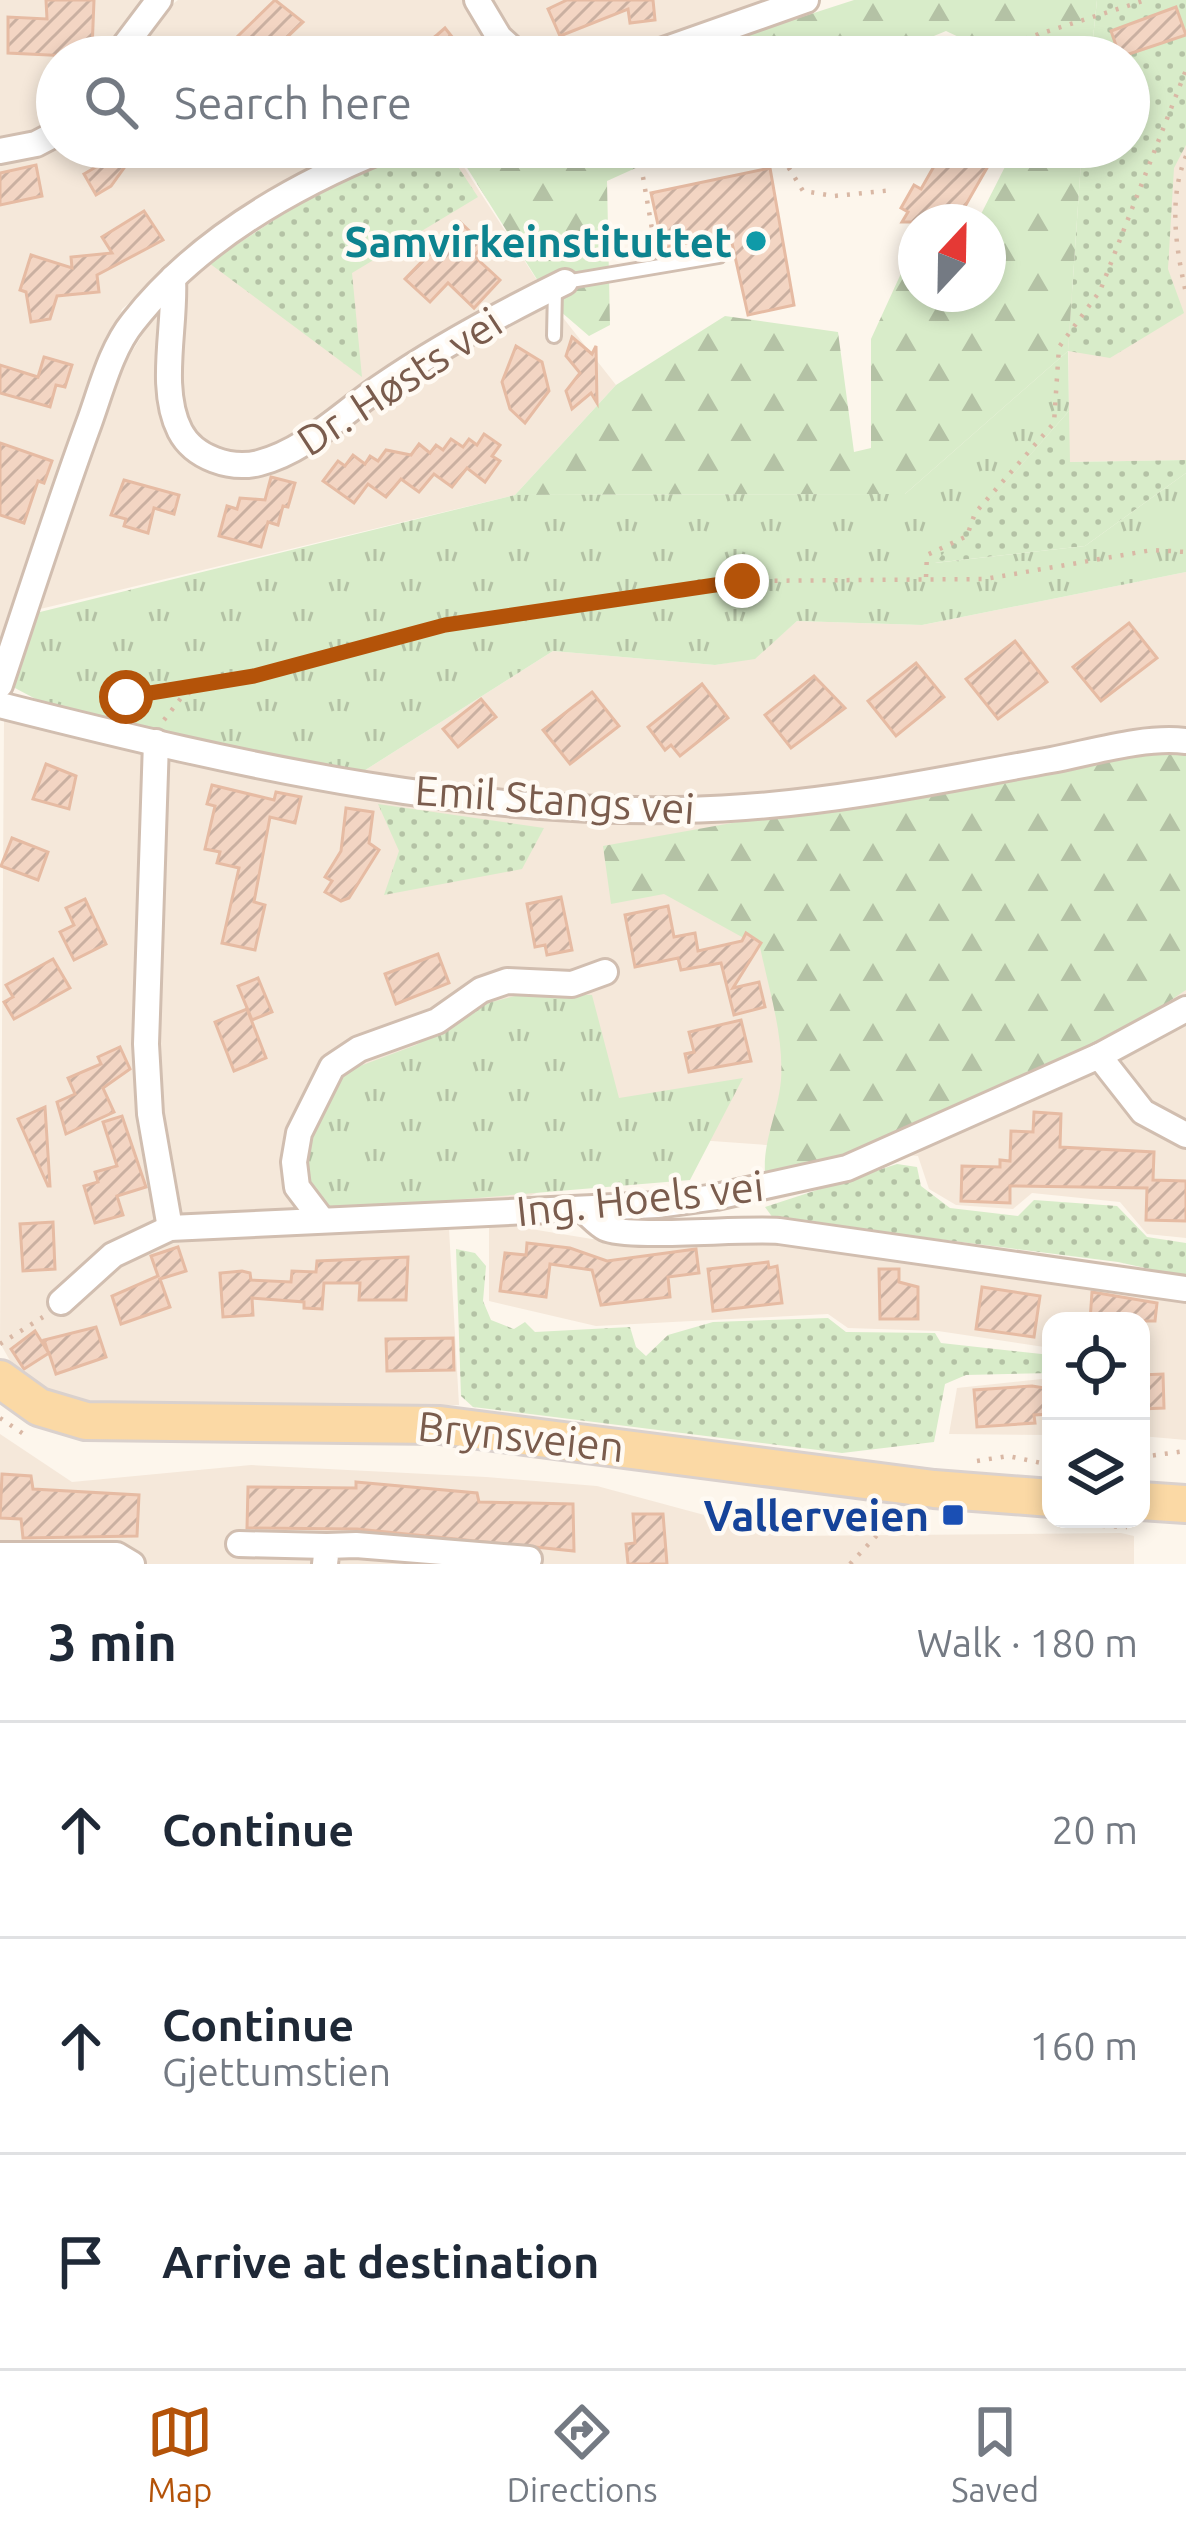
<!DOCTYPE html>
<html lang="en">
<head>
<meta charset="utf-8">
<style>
	body { margin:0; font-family:Ubuntu,sans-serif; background:#f6f6f7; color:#1f2937 }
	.controls { position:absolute; right:36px; bottom:36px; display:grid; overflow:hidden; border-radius:24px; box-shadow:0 6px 18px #0003 }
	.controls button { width:108px; height:108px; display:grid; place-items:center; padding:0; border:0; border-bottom:3px solid #e0e1e3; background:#fff; color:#1f2937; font:60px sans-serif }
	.compass { position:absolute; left:898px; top:204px; width:108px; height:108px; border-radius:50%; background:#fff; box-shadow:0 6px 18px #0003; rotate:22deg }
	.stop { position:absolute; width:36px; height:36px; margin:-27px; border:9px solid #b45309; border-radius:50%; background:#fff }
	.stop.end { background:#b45309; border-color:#fff; box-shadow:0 3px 12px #0008 }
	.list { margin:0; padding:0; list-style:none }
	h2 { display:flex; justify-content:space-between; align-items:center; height:156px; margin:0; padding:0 48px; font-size:51px }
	h2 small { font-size:39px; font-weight:400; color:#747a83 }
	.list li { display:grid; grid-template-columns:78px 1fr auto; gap:36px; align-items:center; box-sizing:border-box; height:216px; padding:0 48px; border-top:3px solid #e0e1e3 }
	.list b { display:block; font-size:45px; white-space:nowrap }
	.list p { margin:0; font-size:39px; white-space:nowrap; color:#747a83 }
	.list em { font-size:39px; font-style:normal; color:#747a83 }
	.icon { flex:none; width:66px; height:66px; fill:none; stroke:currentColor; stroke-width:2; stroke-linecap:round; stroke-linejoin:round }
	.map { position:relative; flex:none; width:1186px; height:1564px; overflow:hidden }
	.search { position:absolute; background:#fff; box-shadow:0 6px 18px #0003; left:36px; right:36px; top:36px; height:132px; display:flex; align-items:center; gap:30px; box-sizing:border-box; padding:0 42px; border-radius:66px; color:#747a83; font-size:45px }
	.sheet { height:804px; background:#fff }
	nav { display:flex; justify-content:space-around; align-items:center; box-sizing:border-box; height:168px; border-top:3px solid #e0e1e3; background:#fff; font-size:33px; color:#747a83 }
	nav a { display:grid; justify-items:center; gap:6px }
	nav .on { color:#b45309 }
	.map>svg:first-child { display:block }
	.residential { fill:#f5e8da }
	.grass { fill:url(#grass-dots) }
	.forest { fill:url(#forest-firs) }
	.park { fill:url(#park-tufts) }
	.building { fill:url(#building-hatch); stroke:#e6bba3; stroke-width:3 }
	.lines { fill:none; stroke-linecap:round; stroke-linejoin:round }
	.lane-casing { stroke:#d1beb0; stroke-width:18 }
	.street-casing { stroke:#d1beb0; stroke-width:30 }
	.primary-casing { stroke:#dad1cd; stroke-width:42 }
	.path { stroke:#d9b8a5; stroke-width:4.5; stroke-dasharray:3 9; stroke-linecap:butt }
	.lane { stroke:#fff; stroke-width:12 }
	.street { stroke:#fff; stroke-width:24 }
	.primary { stroke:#fbd9a5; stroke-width:36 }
	.route { stroke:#b45309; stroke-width:15 }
	.culture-dot { fill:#0f9aa8; stroke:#fffaf3; stroke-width:4.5 }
	.transit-dot { fill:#1a4fb4; stroke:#fffaf3; stroke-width:4.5 }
	.labels { text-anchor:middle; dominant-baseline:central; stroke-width:9; stroke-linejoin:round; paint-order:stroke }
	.culture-label { font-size:42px; font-weight:bold; fill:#0d838f; stroke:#fffaf3; text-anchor:end }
	.street-label { font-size:42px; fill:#7a5c4d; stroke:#fffaf3 }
	.transit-label { font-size:42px; font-weight:bold; fill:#164399; stroke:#fffaf3; text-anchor:end }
</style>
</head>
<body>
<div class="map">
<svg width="1186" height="1564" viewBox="0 0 1186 1564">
	<defs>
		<pattern id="grass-dots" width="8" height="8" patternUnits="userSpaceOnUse" patternTransform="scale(3)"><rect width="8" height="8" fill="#d8ecc9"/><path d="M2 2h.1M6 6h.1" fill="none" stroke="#b4c2a5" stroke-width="1.8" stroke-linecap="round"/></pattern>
		<pattern id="forest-firs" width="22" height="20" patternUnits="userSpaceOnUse" patternTransform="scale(3)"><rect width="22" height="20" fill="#d8ecc9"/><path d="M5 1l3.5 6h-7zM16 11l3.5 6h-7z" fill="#b4c2a5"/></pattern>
		<pattern id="park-tufts" width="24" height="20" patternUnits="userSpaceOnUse" patternTransform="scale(3)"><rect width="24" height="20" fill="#d8ecc9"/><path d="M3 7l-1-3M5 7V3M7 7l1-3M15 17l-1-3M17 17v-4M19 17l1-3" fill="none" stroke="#b4c2a5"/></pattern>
		<pattern id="building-hatch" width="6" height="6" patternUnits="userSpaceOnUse" patternTransform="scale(3)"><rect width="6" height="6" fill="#f3d5c3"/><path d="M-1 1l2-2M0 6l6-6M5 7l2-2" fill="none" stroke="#cab0a1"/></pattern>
	</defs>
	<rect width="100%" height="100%" fill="#fdf6ec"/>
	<g class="residential">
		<polygon points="0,0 151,0 108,57 57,57 57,124 0,142"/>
		<polygon points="178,0 472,0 513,57 127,57 153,19"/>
		<polygon points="485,0 769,0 605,57 542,57 513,46"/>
		<polygon points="1186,0 1186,460 1069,462 1068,300 1129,147 1129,57"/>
		<polygon points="57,143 373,147 227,223 122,309 0,649 0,158"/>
		<polygon points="421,147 451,147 553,305 616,385 515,495 36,610 96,436 124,365 150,322 200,272 242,241"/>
		<polygon points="1186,572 1186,1238 1147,1234 1120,1202 1032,1193 1013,1209 956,1205 929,1189 918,1156 670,1138 449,1229 459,1405 109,1410 48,1393 13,1366 0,1343 4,721 156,742 348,781 553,651 715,665 755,658 797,621 922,625"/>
		<polygon points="489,1222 592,1239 753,1238 935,1267 1123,1282 1186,1298 1186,1440 1141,1436 1141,1321 1051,1321 1051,1348 938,1331 848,1328 828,1314 596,1326 489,1301"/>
		<polygon points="1051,1378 1051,1435 949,1434 957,1388"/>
		<polygon points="0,1434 72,1482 251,1465 486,1477 597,1486 782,1536 1121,1533 1134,1536 1134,1564 0,1564"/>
	</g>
	<g class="grass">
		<polygon points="1097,0 1186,0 1186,145 1174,168 1168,269 1184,313 1110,358 1068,351 1082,147 1129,147 1129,57 1091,57"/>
		<polygon points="419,147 445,147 478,197 352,273 362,377 209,263 324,187"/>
		<polygon points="1069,411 1070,462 1186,460 1186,473 1085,546 934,563"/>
		<polygon points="378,804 544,828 522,869 384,895 399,851"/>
		<polygon points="897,1164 917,1167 921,1186 950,1208 1018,1216 1034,1200 1117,1206 1147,1237 1186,1243 1186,1277 1118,1262 773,1218 765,1207"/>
		<polygon points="456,1249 475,1253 486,1266 483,1301 491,1320 514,1329 525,1322 535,1332 630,1327 636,1347 646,1356 668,1335 713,1322 828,1318 846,1332 935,1333 941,1343 1051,1355 1051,1373 966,1375 945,1384 934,1442 842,1453 473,1407 461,1396"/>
	</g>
	<g class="forest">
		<polygon points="854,0 1097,0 1091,57 1001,57 946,31 883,57 677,57"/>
		<polygon points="454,147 682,147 607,181 610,325 589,336 553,305"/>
		<polygon points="1015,147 1082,147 1068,351 905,494 515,495 616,385 725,316 838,332 854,452 871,448 871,339 909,256 916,260 916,294 988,294 988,222 977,222"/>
		<path d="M1131,752H1186V990C1163,1005 1141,1023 1116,1035C1055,1065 820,1176 765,1173C763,1140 778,1113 781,1080C784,1036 769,990 760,947L664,894L611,904L603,846Z"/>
	</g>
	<g class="park">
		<polygon points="1068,351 1069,411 935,563 1085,546 1186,473 1186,572 922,625 797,621 755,659 715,665 553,651 348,781 87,726 13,687 36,613 515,495 905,494"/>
		<polygon points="527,993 592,995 619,1098 743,1078 690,1180 334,1210 307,1182 304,1134 323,1095 344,1072 416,1045 484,1004"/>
	</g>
	<g class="building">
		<polygon points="46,0 94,0 92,50 70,49 69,56 8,53 8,17 47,19"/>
		<polygon points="275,0 303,22 266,57 259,57 238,36"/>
		<polygon points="567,0 653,0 655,20 630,23 628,9 560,36 548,9"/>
		<polygon points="1176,7 1186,35 1120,57 1111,31"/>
		<polygon points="445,28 468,57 408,57 437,35"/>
		<polygon points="130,147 139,147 111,186 96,195 84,174"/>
		<polygon points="945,147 999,147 956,222 902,222 908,212 901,208 914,185 921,189"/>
		<polygon points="36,165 42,196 0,205 0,173"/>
		<polygon points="770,168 794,305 748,315 730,234 663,248 651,193"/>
		<polygon points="144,211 163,240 97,275 99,292 57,296 50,319 31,322 26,292 20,290 31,255 72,268 71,257 112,253 102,237"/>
		<polygon points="460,222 484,245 474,256 500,280 474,308 448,283 430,302 405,279"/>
		<polygon points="572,337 592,354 596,346 597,403 591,393 572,409 566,391 580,373 566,356"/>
		<polygon points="516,346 542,362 549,391 525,423 510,409 502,382"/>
		<polygon points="44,357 72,365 65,387 56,385 50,407 0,393 0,365 38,377"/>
		<polygon points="484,434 500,445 492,456 500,461 485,482 467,468 452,487 434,474 419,492 401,479 386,497 368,484 354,503 323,481 338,461 345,466 353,455 365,464 370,456 378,461 386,450 411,455 419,444 430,453 436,445 443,450 451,439 463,447 469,439 477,445"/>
		<polygon points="0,443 52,461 44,483 38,481 24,523 0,515"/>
		<polygon points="271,477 295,483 288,507 283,506 278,525 268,522 261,547 219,536 227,506 237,509 240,498 265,500"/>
		<polygon points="124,480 179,495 174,514 154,508 148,533 124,526 126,519 111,515"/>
		<polygon points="1129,623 1157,658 1101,701 1073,667"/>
		<polygon points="1015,641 1047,682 998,719 966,679"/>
		<polygon points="916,663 944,697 896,736 868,701"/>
		<polygon points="814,676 845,708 791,748 765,715"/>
		<polygon points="702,684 728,718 680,756 671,745 665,750 648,727"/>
		<polygon points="592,692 619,726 570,764 543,730"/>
		<polygon points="481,699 496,717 458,747 443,729"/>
		<polygon points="46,764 76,776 69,809 33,799"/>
		<polygon points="212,785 274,800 276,792 301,797 295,823 270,817 254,902 265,905 255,950 222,943 239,868 217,863 220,852 205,849 215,806 207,804"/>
		<polygon points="346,808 373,812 369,843 379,850 349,898 341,901 325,892 332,881 325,877 341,851"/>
		<polygon points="12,838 48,852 38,880 1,866"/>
		<polygon points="561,897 572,950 547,955 545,945 535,947 527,904"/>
		<polygon points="85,899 106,944 74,960 60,932 74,925 66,908"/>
		<polygon points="668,906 674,937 695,933 698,951 742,941 746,933 761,943 733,988 759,982 765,1007 734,1015 721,963 681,970 678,958 635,967 625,915"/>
		<polygon points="438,954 449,983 396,1004 385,974"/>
		<polygon points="53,959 70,988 14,1019 4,1002 13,997 6,985"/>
		<polygon points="258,978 272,1012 252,1020 238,986"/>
		<polygon points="247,1009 266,1058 234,1071 215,1022"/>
		<polygon points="741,1020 751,1061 689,1072 685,1054 694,1052 689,1032"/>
		<polygon points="120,1047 130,1069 103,1088 114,1112 66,1134 57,1102 75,1094 68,1078 101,1064 98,1057"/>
		<polygon points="45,1107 50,1186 48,1186 18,1119"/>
		<polygon points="1034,1112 1061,1114 1060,1147 1154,1152 1153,1180 1186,1181 1186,1221 1146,1220 1147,1188 1010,1186 1010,1203 961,1201 962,1166 1000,1167 1000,1160 1010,1161 1011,1131 1033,1132"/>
		<polygon points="122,1116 146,1187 117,1196 123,1215 95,1223 84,1186 98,1182 95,1172 117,1166 103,1122"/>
		<polygon points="53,1222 55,1269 23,1271 20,1224"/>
		<polygon points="527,1243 570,1248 607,1261 696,1249 699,1273 668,1277 670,1297 601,1305 592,1270 550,1264 546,1297 500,1291 505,1253 526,1255"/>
		<polygon points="178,1247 186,1271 160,1279 170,1307 121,1324 112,1296 158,1276 151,1256"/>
		<polygon points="408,1257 406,1300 359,1300 360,1283 324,1283 322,1309 304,1308 304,1302 252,1298 253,1315 223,1317 220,1273 242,1271 250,1273 251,1280 291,1282 292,1271 316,1272 317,1261"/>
		<polygon points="768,1262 769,1268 777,1266 782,1303 713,1311 708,1269"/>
		<polygon points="879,1269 899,1269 899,1282 918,1287 918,1319 880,1319"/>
		<polygon points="982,1287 1040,1296 1034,1337 976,1329"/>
		<polygon points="1092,1292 1157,1303 1155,1321 1090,1321"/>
		<polygon points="96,1327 106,1357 56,1374 49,1353 24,1369 11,1349 35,1331 48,1352 44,1340"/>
		<polygon points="453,1338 454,1370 387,1371 386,1339"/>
		<polygon points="1163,1374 1164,1408 1141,1409 1141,1375"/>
		<polygon points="1032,1386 1051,1389 1051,1414 1034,1415 1035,1423 977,1427 974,1390"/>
		<polygon points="2,1474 31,1476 33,1489 139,1495 137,1536 23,1538 21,1519 0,1518"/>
		<polygon points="356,1482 477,1493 479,1502 573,1504 574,1551 357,1529 247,1528 248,1487 356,1488"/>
		<polygon points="633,1514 663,1514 667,1564 628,1564 626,1544 635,1543"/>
	</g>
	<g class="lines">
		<defs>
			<g id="lane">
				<polyline points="565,282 719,256"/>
				<polyline points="554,336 555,289"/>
			</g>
			<g id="street">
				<polyline points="477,0 499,37 521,57"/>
				<polyline points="116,57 159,0"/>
				<polyline points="644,57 806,0"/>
				<polyline points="0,151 36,144 57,133"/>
				<path d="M173,278C176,326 158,388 180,431C194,458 231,470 259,463C306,451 343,412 382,386C440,346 502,313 565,282"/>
				<path d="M0,685C29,598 57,510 89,423C101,390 111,349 133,322C198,239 294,185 389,147"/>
				<path d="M0,705C242,766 494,825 745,807C848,800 950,778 1051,760C1093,752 1144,736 1186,741"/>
				<polyline points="156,742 146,1044 150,1114 170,1228"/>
				<polyline points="1099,1056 1186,1009"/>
				<path d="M582,1209C589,1214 597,1224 605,1228C629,1239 741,1228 779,1231L1186,1289"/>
				<polyline points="322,1220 297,1187 294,1162 299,1133 332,1067 359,1049 437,1021 481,990 507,981 572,984 605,972"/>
				<polyline points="61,1302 113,1255 170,1228 657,1205 716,1197 847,1168 1099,1056 1143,1112 1186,1135"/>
				<polyline points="239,1544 327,1546"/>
				<polyline points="0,1555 117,1555 132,1564"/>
				<polyline points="325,1564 327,1546 356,1545 529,1559"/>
			</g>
			<g id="primary">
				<polyline points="0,1379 39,1407 86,1421 440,1425 934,1489 1051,1498"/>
				<polyline points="1141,1501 1186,1504"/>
			</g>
		</defs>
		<use href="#lane" class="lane-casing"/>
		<use href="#street" class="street-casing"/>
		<use href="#primary" class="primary-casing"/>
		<g class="path">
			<polyline points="967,57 1146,0"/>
			<polyline points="776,147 803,191 834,196 894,190"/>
			<path d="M1186,156C1168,199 1176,249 1186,293"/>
			<polyline points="643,177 656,252"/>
			<polyline points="926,577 927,555 967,536 975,513 1054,423 1059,347 1100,291 1186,70"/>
			<polyline points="103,705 159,690 191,689"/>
			<polyline points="164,720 181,698 203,684 254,676 445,625 742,581 985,579 1152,550 1186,552"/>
			<polyline points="0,1344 43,1317"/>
			<polyline points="0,1418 25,1435"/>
			<polyline points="1141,1457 1186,1451"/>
			<polyline points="977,1461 1008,1456 1051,1465"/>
			<polyline points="1066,1524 1127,1527"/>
			<polyline points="850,1564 895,1516"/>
		</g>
		<use href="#lane" class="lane"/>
		<use href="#street" class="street"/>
		<use href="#primary" class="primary"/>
	</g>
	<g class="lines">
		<polyline class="route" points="126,697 254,676 445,625 742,581"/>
	</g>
	<circle class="culture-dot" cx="756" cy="241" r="12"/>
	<rect class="transit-dot" x="941" y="1503" width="24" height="24" rx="6"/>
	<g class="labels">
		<g class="culture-label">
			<text x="732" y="241">Samvirkeinstituttet</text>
		</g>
		<g class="street-label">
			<text transform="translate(399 381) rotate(-33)">Dr. Høsts vei</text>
			<text transform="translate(555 799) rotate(4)">Emil Stangs vei</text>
			<text transform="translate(640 1198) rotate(-6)">Ing. Hoels vei</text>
			<text transform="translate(521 1436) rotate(6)">Brynsveien</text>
		</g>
		<g class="transit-label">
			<text x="929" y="1515">Vallerveien</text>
		</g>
	</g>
</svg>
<div class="controls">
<button><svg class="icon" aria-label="locate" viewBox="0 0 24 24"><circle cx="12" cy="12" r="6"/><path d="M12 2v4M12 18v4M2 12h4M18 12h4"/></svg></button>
<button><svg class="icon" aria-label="layers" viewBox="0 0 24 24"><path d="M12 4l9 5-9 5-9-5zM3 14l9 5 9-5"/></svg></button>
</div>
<svg class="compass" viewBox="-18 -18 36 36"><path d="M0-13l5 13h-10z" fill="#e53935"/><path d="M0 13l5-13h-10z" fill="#747a83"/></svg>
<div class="stop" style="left:126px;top:697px"></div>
<div class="stop end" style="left:742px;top:581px"></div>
<div class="search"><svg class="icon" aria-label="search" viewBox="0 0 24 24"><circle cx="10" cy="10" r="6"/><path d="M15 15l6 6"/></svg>Search here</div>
</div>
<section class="sheet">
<h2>3 min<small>Walk · 180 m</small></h2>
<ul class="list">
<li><svg class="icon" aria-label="ahead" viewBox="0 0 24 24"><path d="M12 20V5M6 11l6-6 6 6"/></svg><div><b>Continue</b></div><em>20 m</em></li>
<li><svg class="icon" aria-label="ahead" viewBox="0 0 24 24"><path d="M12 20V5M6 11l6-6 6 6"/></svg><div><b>Continue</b><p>Gjettumstien</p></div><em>160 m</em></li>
<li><svg class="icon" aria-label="arrive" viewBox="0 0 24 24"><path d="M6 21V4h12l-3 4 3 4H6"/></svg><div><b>Arrive at destination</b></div></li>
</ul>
</section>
<nav>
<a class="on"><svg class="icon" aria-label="map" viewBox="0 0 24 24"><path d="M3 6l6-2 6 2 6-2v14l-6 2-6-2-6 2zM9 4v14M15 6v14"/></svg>Map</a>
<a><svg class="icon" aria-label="directions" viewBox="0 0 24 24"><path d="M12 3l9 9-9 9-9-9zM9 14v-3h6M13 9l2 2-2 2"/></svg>Directions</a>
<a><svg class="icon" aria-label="saved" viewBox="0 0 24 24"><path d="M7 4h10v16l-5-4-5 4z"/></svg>Saved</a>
</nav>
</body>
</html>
